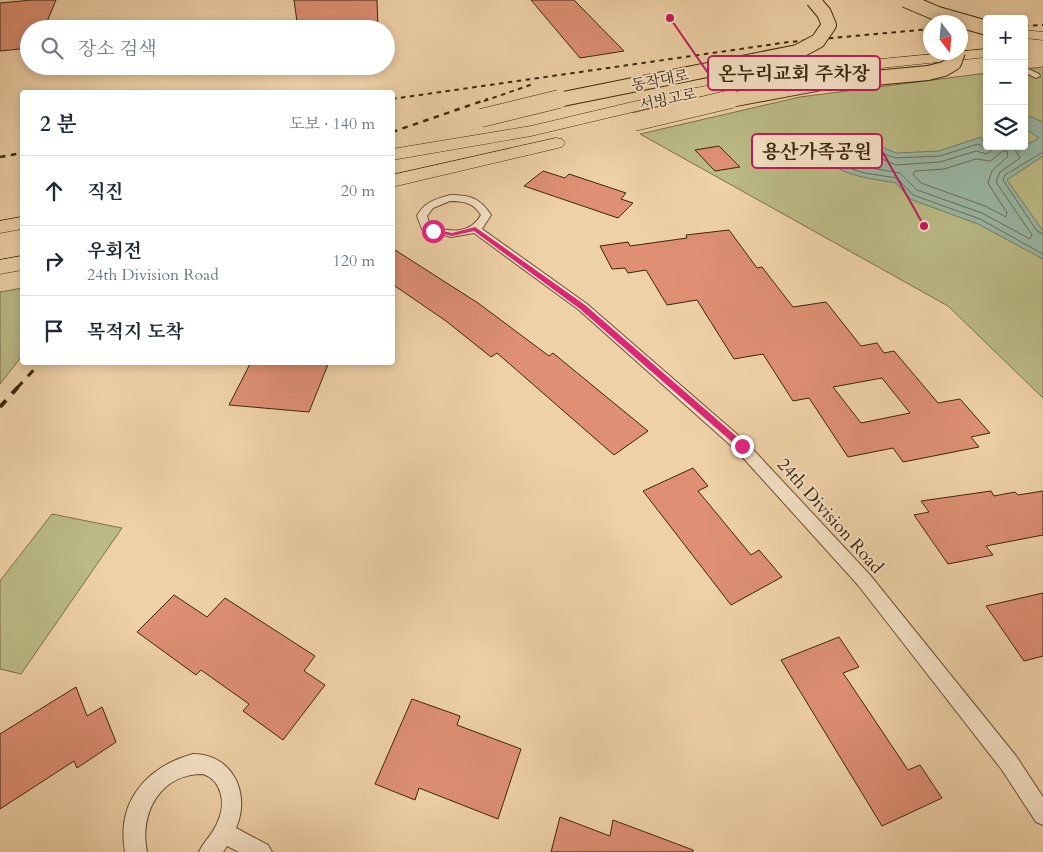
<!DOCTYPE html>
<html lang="ko">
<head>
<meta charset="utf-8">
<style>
	body { margin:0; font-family:Cardo,"Noto Serif KR",serif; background:#f6f6f7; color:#1f2937 }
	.controls { position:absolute; right:15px; top:15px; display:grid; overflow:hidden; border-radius:5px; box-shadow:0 2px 8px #0003 }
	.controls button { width:45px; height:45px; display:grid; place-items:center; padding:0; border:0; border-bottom:1px solid #e0e1e3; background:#fff; color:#1f2937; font:25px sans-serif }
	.compass { position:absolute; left:923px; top:15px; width:45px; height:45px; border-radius:50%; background:#fff; box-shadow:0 2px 8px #0003; rotate:164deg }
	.stop { position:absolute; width:15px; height:15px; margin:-11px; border:4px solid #db2777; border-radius:50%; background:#fff }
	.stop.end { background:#db2777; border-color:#fff; box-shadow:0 1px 5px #0008 }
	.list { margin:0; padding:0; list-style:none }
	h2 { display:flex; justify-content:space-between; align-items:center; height:65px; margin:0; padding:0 20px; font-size:21px }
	h2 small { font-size:16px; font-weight:400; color:#747a83 }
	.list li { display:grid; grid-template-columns:32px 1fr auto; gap:15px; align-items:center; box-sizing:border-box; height:70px; padding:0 20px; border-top:1px solid #e0e1e3 }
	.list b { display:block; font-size:19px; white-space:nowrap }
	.list p { margin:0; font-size:16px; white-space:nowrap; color:#747a83 }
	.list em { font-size:16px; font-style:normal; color:#747a83 }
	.icon { flex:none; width:28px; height:28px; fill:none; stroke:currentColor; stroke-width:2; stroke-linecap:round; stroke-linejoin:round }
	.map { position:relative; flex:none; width:1043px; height:852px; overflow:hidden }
	.search { position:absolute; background:#fff; box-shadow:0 2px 8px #0003; left:20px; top:20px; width:375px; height:55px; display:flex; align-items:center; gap:12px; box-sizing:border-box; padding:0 18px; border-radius:28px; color:#747a83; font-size:19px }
	.panel { position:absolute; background:#fff; box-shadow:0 2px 8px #0003; left:20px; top:90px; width:375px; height:275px; border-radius:5px }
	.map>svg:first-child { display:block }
	.green { fill:#bbbb85; stroke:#7c7046 }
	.water { fill:#9ab7a5; stroke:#747d66 }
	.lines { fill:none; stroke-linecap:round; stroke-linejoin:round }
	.shore { stroke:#6b6e56; stroke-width:1 }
	.building { fill:#de8f74; stroke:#3c2607; fill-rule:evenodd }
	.lane-casing { stroke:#69512f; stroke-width:2 }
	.primary-casing { stroke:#3c2607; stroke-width:1 }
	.lane { fill:#f5e1c6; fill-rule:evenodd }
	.primary { fill:#efd1a7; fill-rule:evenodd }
	.rail-far3 { stroke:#3c2607; stroke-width:2; stroke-dasharray:4.5 4.5; stroke-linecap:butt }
	.rail-far2 { stroke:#3c2607; stroke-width:2.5; stroke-dasharray:5.5 5.5; stroke-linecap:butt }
	.rail-far1 { stroke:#3c2607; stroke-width:3; stroke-dasharray:8 8; stroke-linecap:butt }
	.rail { stroke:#3c2607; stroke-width:4; stroke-dasharray:9 9; stroke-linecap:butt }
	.primary-bridge-far1-casing { stroke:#3c2607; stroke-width:16; stroke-linecap:butt }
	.primary-bridge-casing { stroke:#3c2607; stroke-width:19; stroke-linecap:butt }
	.primary-bridge-far1 { stroke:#efd1a7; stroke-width:14 }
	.primary-bridge { stroke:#efd1a7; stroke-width:18 }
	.route { fill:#db2777 }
	.labels { text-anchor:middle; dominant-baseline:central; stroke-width:4; stroke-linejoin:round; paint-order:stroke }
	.far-street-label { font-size:15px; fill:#3c2607; stroke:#f5e1c6 }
	.street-label { font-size:18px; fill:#3c2607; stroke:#f5e1c6 }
	.leader { fill:none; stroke:#c2185b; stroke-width:2 }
	.callout-dot { fill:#c2185b; stroke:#f5e1c6; stroke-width:2 }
	.callout { fill:#f5e1c6; stroke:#c2185b; stroke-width:2 }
	.callout-label { font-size:19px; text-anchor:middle; font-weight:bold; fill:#3c2607 }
</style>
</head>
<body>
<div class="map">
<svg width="1043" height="852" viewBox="0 0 1043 852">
	<rect width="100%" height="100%" fill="#efd1a7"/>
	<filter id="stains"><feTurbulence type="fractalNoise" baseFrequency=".004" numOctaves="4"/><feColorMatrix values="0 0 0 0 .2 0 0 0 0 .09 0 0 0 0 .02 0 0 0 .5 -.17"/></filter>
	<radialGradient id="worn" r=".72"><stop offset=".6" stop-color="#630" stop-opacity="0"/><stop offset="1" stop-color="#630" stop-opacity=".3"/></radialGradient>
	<g class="green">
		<polygon points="1043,67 1043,398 948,306 640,134 800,97 987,73 987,146 1024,146 1024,69"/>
		<polygon points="22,288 22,356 0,384 0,292"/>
		<polygon points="52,514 122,528 21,674 0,669 0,581"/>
	</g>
	<path class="water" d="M1024,114L1043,122V156L1007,180L1043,231V259L978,224L910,199L896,183C869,178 831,176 819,148L834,139L858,141L879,146L896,153L939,151L981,137L987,146H1024L1039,138L1024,128Z"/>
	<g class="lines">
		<g class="shore">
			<polyline points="989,146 984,147 978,144 940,156 896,158 858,146 835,144 826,151 828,156 843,166 864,173 897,178 913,195 980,219 1043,254"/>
			<polyline points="997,146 987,154 976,151 940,162 896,165 875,156 840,151 838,153 846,160 865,167 900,173 917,190 982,213 1030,239 1032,235 996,182 1000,172 1020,158 1013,146"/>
			<polygon points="1003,151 1007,151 1008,156 992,171 988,183 1007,213 1006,217 985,206 921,183 913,174 915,171 944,169 976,159 990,161"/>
			<polyline points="1043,152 1005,175 1003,180 1037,231 1043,234"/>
		</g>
	</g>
	<g class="building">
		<polygon points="32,0 56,0 44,29 29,29 29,48 0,51 0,3"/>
		<polygon points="294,0 377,0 378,29 298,29"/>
		<polygon points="531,0 574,0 624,51 580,58"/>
		<polygon points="719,146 740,167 715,171 695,150"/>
		<polygon points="543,171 565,178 569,174 626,193 621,199 633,203 618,218 524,186"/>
		<path d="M729,230L757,268L762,267L793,307L826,302L861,346L877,343L884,353L894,351L938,403L960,399L990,433L971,437L979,447L903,462L893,448L848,457L809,398L793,401L763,354L734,359L697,300L667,305L646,270L628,273L625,268L612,269L600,246L628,242L630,246L687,238L686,235ZM882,378L910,413L861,423L833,387Z"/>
		<polygon points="392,248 478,303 549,356 553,353 648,431 614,455 497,353 491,357 446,321 392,284"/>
		<polygon points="251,362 329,362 309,412 229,405"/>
		<polygon points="693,468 708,486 698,491 751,555 759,550 782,577 731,605 643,491"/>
		<polygon points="991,491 994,496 1015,492 1018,495 1043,491 1043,535 986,546 993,555 948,564 914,515 929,512 921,501"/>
		<polygon points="1043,593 1043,656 1024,661 986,606"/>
		<polygon points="174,595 207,617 225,598 315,656 304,671 325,685 283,740 243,711 249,704 201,670 196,675 137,632"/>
		<polygon points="839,637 859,667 843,673 908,770 920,765 942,798 882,826 781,660"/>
		<polygon points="76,687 87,716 102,707 116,742 77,768 74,761 0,809 0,734"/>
		<polygon points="412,699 460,716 457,725 521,749 498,819 419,788 415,800 375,784"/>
		<polygon points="560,817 610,836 613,820 693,850 693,852 551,852"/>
	</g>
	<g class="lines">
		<defs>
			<g id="lane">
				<polygon points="1024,67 1039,74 1040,76 1036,78 1024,72"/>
				<path d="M450,195C470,195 480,198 491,215L482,229L587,304L746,442L870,575L1016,756L1043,797V825L1036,822L1002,770L858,585L736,450L579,310L474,233L451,237L422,229L417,216C424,202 436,199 450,195ZM450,201C464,201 474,203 481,215C471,234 448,233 430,225L427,216L433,208Z"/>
				<path d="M193,754C233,754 251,794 236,828L268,845L272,852H239L227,846L223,852H199C204,841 214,833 218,821C226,804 222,780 203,774C160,774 139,813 147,852H125C116,802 146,767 193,754Z"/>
			</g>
			<g id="primary">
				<polygon points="1024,30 1043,32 1043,40 1024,38"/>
				<polygon points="987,49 987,57 871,69 755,86 679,101 531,136 392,160 392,149 531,126 679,91 755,77 871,60"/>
				<polygon points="556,138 562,139 565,143 562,147 392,187 392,175"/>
				<polygon points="22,217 22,229 0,233 0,221"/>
				<polygon points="22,256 22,270 0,274 0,260"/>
			</g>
		</defs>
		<use href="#lane" class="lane-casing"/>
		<use href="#primary" class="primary-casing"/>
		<use href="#lane" class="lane"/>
		<use href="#primary" class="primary"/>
		<g class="rail-far3">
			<polyline points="960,25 987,24"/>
			<polyline points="1024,26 1043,25"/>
			<polyline points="392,99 789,42 930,29"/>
			<polyline points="484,101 533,84"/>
		</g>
		<g class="rail-far2">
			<polyline points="392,132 488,99"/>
			<polyline points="0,157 22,153"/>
		</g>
		<polyline class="rail-far1" points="17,388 41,362"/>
		<polyline class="rail" points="0,407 18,387"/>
		<defs>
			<g id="primary-bridge-far1">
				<polyline points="905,0 938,14 987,28"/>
				<polyline points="553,101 797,52 818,41 829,25 824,13 813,0"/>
				<polyline points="725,101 821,83 928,73 944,69 954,63 958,52"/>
			</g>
			<g id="primary-bridge">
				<polyline points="481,118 559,99"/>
				<polyline points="634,122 731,99"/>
			</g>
		</defs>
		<use href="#primary-bridge-far1" class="primary-bridge-far1-casing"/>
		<use href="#primary-bridge" class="primary-bridge-casing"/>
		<use href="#primary-bridge-far1" class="primary-bridge-far1"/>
		<use href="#primary-bridge" class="primary-bridge"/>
	</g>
	<polygon class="route" points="475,227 585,305 744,443 744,448 739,448 580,309 474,231 452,236 430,231 433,229 452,233"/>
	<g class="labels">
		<g class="far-street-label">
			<text transform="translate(660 80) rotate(-11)">동작대로</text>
			<text transform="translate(668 99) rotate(-12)">서빙고로</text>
		</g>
		<g class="street-label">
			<text transform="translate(830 516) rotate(48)">24th Division Road</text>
		</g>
	</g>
	<path class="leader" d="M670 18L708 73M924 226L882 151"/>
	<g class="callout-dot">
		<circle cx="670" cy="18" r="5"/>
		<circle cx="924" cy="226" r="5"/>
	</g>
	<g class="callout">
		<rect x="708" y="56" width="172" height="34" rx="5"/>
		<rect x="752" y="134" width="130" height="34" rx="5"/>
	</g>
	<g class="callout-label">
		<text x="794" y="80">온누리교회 주차장</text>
		<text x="817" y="158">용산가족공원</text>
	</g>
	<rect width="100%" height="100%" filter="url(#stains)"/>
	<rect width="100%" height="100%" fill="url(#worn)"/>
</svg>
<div class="controls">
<button>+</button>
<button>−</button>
<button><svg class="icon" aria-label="layers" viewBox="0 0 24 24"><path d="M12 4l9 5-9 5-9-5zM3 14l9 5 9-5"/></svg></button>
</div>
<svg class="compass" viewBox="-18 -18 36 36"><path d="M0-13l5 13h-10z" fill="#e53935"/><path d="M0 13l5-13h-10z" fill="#747a83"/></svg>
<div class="stop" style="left:433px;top:231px"></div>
<div class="stop end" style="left:742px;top:446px"></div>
<div class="search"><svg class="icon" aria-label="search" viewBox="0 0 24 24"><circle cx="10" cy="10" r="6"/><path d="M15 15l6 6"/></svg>장소 검색</div>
<section class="panel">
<h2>2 분<small>도보 · 140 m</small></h2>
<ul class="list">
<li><svg class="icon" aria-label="ahead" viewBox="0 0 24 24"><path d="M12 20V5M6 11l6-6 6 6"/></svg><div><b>직진</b></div><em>20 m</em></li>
<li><svg class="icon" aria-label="right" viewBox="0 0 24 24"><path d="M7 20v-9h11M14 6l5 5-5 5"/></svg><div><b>우회전</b><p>24th Division Road</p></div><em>120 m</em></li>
<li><svg class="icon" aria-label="arrive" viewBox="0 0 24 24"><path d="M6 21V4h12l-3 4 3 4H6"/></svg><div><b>목적지 도착</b></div></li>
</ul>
</section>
</div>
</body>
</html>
